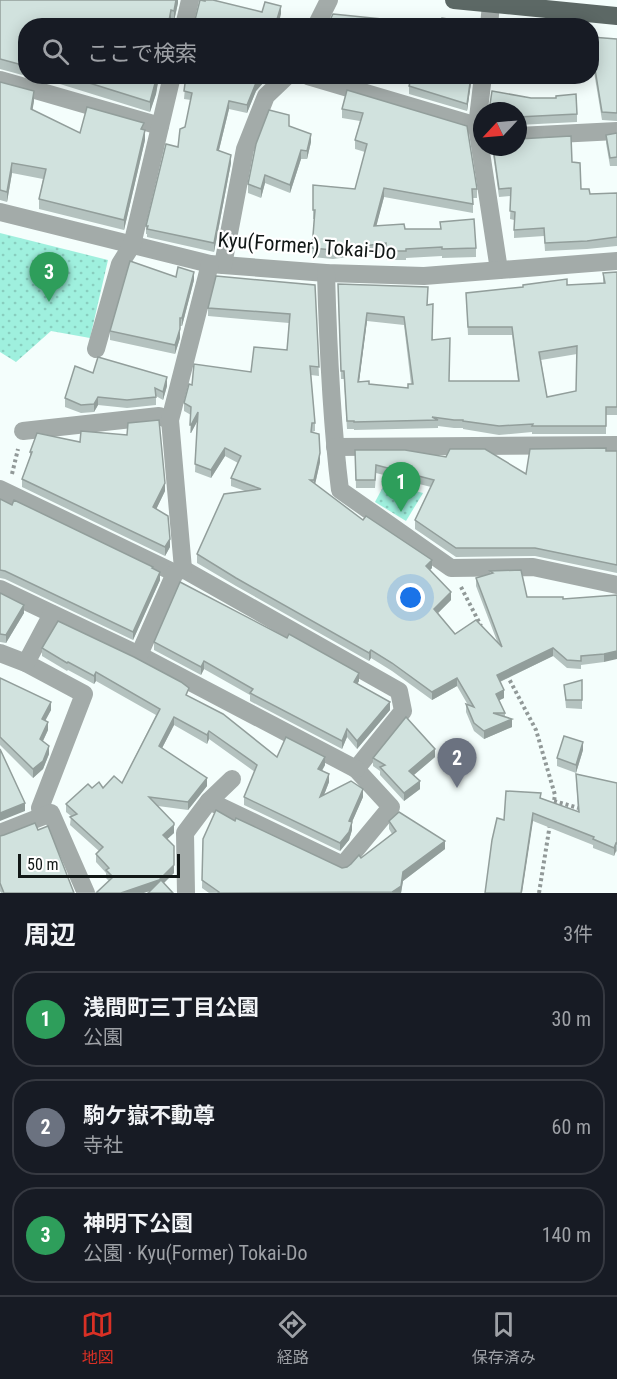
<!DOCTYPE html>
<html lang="ja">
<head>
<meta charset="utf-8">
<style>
	body { margin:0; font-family:"Roboto Condensed","Noto Sans JP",sans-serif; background:#20242c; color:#f1f3f6 }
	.compass { position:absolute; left:473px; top:102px; width:54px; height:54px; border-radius:50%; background:#171b24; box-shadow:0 3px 15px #0003; rotate:244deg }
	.scale { position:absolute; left:18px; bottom:15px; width:162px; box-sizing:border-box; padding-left:6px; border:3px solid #111716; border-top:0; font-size:16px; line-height:21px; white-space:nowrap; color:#111716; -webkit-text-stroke:4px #fff; paint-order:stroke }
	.you { position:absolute; left:411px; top:598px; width:21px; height:21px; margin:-15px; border:4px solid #fff; border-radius:50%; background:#1a73e8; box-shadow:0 0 0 9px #1a73e833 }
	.badge { display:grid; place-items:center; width:39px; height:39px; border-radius:50%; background:#d93025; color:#fff; font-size:20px; font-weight:700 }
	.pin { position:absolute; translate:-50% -50px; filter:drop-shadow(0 2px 3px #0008) }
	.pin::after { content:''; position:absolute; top:32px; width:21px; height:18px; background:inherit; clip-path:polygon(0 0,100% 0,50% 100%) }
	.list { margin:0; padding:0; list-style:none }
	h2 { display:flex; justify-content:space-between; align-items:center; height:78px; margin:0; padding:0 24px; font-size:26px }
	h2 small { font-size:20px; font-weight:400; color:#9ea1a6 }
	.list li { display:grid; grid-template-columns:39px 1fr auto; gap:18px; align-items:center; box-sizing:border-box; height:96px; margin:0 12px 12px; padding:0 12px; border:2px solid #363941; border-radius:24px }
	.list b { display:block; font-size:22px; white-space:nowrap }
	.list p { margin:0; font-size:20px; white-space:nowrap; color:#9ea1a6 }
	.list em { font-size:20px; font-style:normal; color:#9ea1a6 }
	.icon { flex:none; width:33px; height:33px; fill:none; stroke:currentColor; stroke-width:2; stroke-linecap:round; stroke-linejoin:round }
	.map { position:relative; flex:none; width:617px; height:893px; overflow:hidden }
	.search { position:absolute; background:#171b24; box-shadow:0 3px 15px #0003; left:18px; right:18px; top:18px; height:66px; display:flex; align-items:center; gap:15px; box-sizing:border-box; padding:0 21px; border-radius:24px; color:#9ea1a6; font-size:22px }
	.sheet { height:402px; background:#171b24 }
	nav { display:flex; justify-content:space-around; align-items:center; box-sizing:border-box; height:84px; border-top:2px solid #363941; background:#171b24; font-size:16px; color:#9ea1a6 }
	nav a { display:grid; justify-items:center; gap:3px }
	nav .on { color:#d93025 }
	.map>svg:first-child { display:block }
	.grass { fill:url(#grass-dots) }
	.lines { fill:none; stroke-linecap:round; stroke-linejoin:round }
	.path { stroke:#919998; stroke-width:4; stroke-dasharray:3 3; stroke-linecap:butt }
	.minor { stroke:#a3aba9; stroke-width:18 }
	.major { stroke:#5c6865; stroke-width:18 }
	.wall { fill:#b4c2bf; fill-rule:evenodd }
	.shaded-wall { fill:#929e9b }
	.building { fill:#d1e2de; stroke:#929e9b; stroke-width:1.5; fill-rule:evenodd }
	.labels { text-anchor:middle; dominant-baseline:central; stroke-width:4.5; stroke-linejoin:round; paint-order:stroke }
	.street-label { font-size:21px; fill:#111716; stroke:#fff }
</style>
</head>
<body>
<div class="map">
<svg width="617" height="893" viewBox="0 0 617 893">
	<defs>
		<pattern id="grass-dots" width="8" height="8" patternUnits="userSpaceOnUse" patternTransform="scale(1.5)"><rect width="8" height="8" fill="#9ff0de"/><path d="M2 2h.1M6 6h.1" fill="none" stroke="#88cdbe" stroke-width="1.8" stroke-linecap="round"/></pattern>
	</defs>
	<rect width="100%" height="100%" fill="#f4fefc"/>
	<g class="grass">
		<polygon points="0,233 108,260 90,338 51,331 16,362 0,352"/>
		<polygon points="385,483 423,493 406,521 375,502"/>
	</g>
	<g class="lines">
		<g class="path">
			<polyline points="12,474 18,449"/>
			<polyline points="461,587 481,626"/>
			<polyline points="507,675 536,730 555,795 553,807"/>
			<polyline points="554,801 582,809"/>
			<polyline points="539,893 550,824"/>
		</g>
		<g class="minor">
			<polyline points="184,26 190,0"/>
			<polyline points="316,26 329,0"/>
			<polyline points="489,26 491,4"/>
			<polyline points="308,76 477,126"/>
			<polyline points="483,76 477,126 499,270"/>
			<polyline points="0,80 160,126"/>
			<polyline points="518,136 617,131"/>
			<polyline points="0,212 210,264 223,265 326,273 424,276 617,261"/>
			<polyline points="223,265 245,149 266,96 287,76"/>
			<path d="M326,273C328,346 331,418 340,490L451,568L533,567L617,585"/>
			<polyline points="96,349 120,264 132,245 172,76"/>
			<polyline points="23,431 159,416 170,420"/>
			<polyline points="335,447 617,445"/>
			<polyline points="0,489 175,573"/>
			<polyline points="183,569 399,691 403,711 356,769 391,807 343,865 209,801 185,833 186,893"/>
			<polyline points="0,589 139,655 356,769"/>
			<polyline points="0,653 26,663 84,694 40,808 42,816"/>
			<polyline points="139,655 175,573 183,569 170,420 210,264"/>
			<polyline points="26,663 52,614"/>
			<polyline points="209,801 232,779"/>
			<polyline points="0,833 51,813 86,893"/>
		</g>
		<polyline class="major" points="454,0 617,16"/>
	</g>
	<g class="wall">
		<polygon points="0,0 178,0 178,3 174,21 26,26 26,76 0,69"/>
		<polygon points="591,37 617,39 617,121 602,120 593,66 591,66"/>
		<polygon points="29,76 159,76 156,94 150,112 47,80 46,82"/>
		<polygon points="186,76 265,76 263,83 256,91 247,113 229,109 219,150 231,163 214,252 147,237 147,234 146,234 146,226 185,127 191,100 184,99"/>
		<polygon points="472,76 467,111 409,94 409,86"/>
		<polygon points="0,82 34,101 32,110 80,133 144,129 145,140 124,230 39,209 39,199 43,179 12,173 7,202 0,200"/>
		<polygon points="347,90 477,189 477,198 473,198 473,213 384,197 376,226 405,229 476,248 476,257 442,258 442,256 406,258 406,260 386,260 386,252 333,259 312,257 314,219 313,219 313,185 355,189 365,152 355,149 355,140 360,121 342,118 342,109"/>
		<polygon points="518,111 577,114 577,122 518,125"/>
		<polygon points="289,126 311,142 307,159 301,159 290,193 265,183 261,198 248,193 248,184"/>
		<polygon points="617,133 617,166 610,166 606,143 606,135"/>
		<polygon points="492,147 518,147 572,162 581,189 590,194 617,193 617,246 587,249 545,251 544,236 514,238 514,220 510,219 511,196 499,197"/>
		<path d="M617,272V415H606V434H532V432L499,435L463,429V428H454L438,426V428L354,430V429H347L344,379H341L338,292L427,305L433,340L449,381H518L512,335H468L466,293L567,285L603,283V273ZM367,321L404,325L411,384L408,388L369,384L359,381ZM577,354L576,391L547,397L541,360Z"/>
		<polygon points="194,280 182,326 180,326 180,338 175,354 110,340 110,331"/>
		<polygon points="315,285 319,376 311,375 315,423 315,431 312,432 320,462 315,484 363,520 432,568 430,570 451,600 438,613 455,634 497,641 476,586 476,578 490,574 490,571 527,597 563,599 617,595 604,662 581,665 581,669 567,668 553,656 500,682 504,698 499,700 505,713 505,717 512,727 484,739 474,731 466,712 466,704 468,705 457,686 432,700 392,671 371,658 369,661 236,586 197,563 197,554 245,491 231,486 231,478 238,463 225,456 211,478 195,472 197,421 191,433 190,433 191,415 184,411 184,403 192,385 251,372 287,350 289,323 208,316 208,308"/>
		<polygon points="93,373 167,386 163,400 156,396 156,405 127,408 98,405 94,412 81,413 65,407 65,398"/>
		<polygon points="355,450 526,474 606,451 617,451 617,573 535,556 456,557 415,529 415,520 431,487 376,473 375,488 356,488"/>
		<polygon points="30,452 165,491 156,509 170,547 165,556 22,487 22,479 30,457"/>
		<polygon points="0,499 12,505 153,568 160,580 133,640 5,579 0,578"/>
		<polygon points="0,593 24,613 6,643 0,642"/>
		<polygon points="287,638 359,681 357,684 390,710 357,749 347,737 342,749 250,701 250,695 204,669 201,675 154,650 154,642"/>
		<polygon points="42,648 189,697 277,757 325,765 322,771 329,782 324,795 363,797 352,822 352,830 349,840 340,851 244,805 244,797 255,772 209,739 207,744 174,725 162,748 207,786 188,810 158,806 174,831 174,833 167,839 174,873 163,883 150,891 109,881 106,878 106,873 96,862 96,854 99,851 70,825 71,816 66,812 66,804 92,788 103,788 122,783 156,715 96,681 94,684 68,670 67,671 42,656"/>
		<polygon points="0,678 51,710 45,720 48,730 43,741 49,754 43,769 33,778 0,745"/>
		<polygon points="582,680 582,709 566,708 564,685"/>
		<polygon points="583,750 576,773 557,766 557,758"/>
		<polygon points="435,757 414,775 420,789 404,801 380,775 380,771 373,766 373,758"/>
		<polygon points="576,774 617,783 617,852 616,851 614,856 593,848 593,845 533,821 504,820 541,798 578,812"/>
		<polygon points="235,821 342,868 347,867 361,858 392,834 389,829 389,821 445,849 403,881 401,893 209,893 202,888 203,839"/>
		<polygon points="38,830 74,893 1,893 0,891 0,836"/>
	</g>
	<g class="shaded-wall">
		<polygon points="176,0 178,0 178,3 174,21 174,11"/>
		<polygon points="281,6 281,14 278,26 275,26"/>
		<polygon points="171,10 171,20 170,26 168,26"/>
		<polygon points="157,76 159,76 156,94 150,112 150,102"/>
		<polygon points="262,76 265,76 263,83 256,91 247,113 247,105 256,83"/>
		<polygon points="471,76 472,76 467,111 467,104"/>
		<polygon points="34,91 34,101 31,119 31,109"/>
		<polygon points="229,101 229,109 217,158 217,150"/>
		<polygon points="145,130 145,140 124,230 124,220"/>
		<polygon points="311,134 311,142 307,159 307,151"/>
		<polygon points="301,150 301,159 290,193 290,185"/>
		<polygon points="231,155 231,163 214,252 214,243"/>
		<polygon points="12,163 12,173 7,202 7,192"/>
		<polygon points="265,175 265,183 261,198 261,189"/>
		<polygon points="384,188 384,197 374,235 374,226"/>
		<polygon points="194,272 194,280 182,326 182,318"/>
		<polygon points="367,313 367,321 358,390 358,382"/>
		<polygon points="180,318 180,338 175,354 175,345"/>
		<polygon points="167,377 167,386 163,400 163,392"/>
		<polygon points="98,397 98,405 94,412 94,404"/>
		<polygon points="198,412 198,420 191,433 191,425"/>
		<polygon points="225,448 225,456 211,478 211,470"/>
		<polygon points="320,453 320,462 314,489 314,480"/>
		<polygon points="165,483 165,491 153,516 153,507"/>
		<polygon points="170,539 170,547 165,556 165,547"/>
		<polygon points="432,560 432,568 426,574 426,566"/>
		<polygon points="160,572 160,580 133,640 133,632"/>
		<polygon points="451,592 451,600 434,617 434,609"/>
		<polygon points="24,605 24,613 6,643 6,635"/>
		<polygon points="553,648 553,656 497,683 497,675"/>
		<polygon points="371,650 371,658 369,661 369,653"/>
		<polygon points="617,651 617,659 604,662 604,654"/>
		<polygon points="204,661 204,669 201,675 201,667"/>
		<polygon points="96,672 96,681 94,684 94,676"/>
		<polygon points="359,673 359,681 354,690 354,682"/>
		<polygon points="457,678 457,686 432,700 432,692"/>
		<polygon points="504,690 504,698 496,702 496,694"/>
		<polygon points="51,702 51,710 42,727 42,719"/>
		<polygon points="390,702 390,710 357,749 357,741"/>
		<polygon points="174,717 174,725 159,754 159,746"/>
		<polygon points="512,719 512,727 484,739 484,731"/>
		<polygon points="48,722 48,730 40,747 40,739"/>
		<polygon points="347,729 347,737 342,749 342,741"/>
		<polygon points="209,731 209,739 207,744 207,735"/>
		<polygon points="583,742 583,750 576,773 576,765"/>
		<polygon points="49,746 49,754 43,769 33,778 33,769"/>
		<polygon points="435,749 435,757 409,779 409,771"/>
		<polygon points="325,757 325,765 318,777 318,769"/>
		<polygon points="329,774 329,782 320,805 320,797"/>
		<polygon points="207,778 207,786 188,810 188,802"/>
		<polygon points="420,781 420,789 404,801 404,793"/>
		<polygon points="363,789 363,797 352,822 352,830 349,840 340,851 340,843"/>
		<polygon points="25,803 25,811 0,821 0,813"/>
		<polygon points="533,813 533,821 522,893 521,893"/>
		<polygon points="174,823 174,833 163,843 163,835"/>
		<polygon points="445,841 445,849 403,881 401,893 392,893 403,872"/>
		<polygon points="616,843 616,851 614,856 614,848"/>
		<polygon points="174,865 174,873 159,888 144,893 121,893"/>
	</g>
	<g class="building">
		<polygon points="0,0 176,0 174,11 171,10 168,26 26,26 26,66 0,59"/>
		<polygon points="200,0 205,1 205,0 213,0 262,12 265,2 281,6 275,26 192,26 195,20"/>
		<polygon points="333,14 441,25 442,18 480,24 480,26 327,26"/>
		<polygon points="591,37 617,39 617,113 602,112 593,57 591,58"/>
		<polygon points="67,76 157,76 150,102"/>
		<polygon points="186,76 262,76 256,83 247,105 229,101 217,150 231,155 214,243 147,229 148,226 146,226 166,144 178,147 180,129 185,127 192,93 184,91"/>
		<polygon points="412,76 471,76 467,104 409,86"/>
		<polygon points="0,82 34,91 31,109 80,133 87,107 144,123 141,129 145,130 124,220 39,199 46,169 12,163 7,192 0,190"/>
		<polygon points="347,90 467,126 477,189 472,189 473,204 384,188 374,226 404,224 405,229 441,229 440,222 474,219 476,248 442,249 442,247 406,249 406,251 386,251 386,243 333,250 312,248 315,210 313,210 313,185 355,189 367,144 355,140 363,113 342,109"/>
		<polygon points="492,91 531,98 556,98 556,96 576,94 577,114 518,117 518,111 489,111"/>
		<polygon points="269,110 289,115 289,126 311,134 307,151 301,150 290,185 265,175 261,189 248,184 256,144"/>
		<polygon points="617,133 617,157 610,158 606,135"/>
		<polygon points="571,136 572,162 580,163 581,189 589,189 590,194 617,193 617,237 587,241 545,243 544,228 514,230 515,212 510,211 511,188 499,189 493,147 518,147 518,139"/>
		<polygon points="130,261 176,277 178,267 194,272 182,318 180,318 180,329 175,345 110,331"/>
		<path d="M617,272V407H606V426H532L533,424L499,426L463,421V420H454L432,417L438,420L354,422V421H347L344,371H341L338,284L428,287L427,305L433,304L432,340L450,338L449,381H519L512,327H468L466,293L523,287V285L567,279V285L605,283L603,273ZM367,313L404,317L413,384H408V388L369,384V381L358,382ZM577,346L576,391L547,397L539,352Z"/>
		<polygon points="216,276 315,285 319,367 310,366 315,423 312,423 311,432 319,434 320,453 314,480 310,480 363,520 366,516 432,560 426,566 451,592 434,609 455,634 476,620 502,647 476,578 493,573 490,571 521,570 527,597 563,597 563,599 617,595 617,651 604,654 581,656 581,661 567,660 553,648 497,675 504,690 496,694 505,713 493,713 512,719 484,731 474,723 466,704 474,707 457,678 432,692 392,663 371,650 369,653 236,578 197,554 224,494 261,489 231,478 241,456 225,448 211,470 195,464 198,412 191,425 190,425 191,407 184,403 189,384 192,385 194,364 251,372 254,347 287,350 290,314 208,308"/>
		<polygon points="98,357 167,377 163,392 155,388 156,397 127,400 98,397 94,404 81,405 65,398 75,366 93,373"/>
		<polygon points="159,420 165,483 153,507 168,516 170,539 165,547 22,479 32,452 30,452 37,433 80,442 81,431 127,435 128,423"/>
		<polygon points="606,448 606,451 617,451 617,565 535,548 456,548 415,520 434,480 376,465 375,480 356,480 355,450 405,450 446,457 450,449 485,449 526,474 530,449"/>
		<polygon points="0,499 12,505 14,500 153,567 152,568 160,572 133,632 5,571 0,570"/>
		<polygon points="180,582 287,638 289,634 359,673 354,682 390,702 357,741 347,729 342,741 250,693 253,689 204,661 201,667 154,642"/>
		<polygon points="0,593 24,605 6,635 0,634"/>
		<polygon points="58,621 134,657 181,682 189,688 186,695 223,714 277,757 286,737 325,757 318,769 329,774 320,797 351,781 363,789 349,821 352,822 349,832 340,843 244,797 257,765 209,731 207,735 174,717 159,746 207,778 188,802 149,797 174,823 174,825 163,835 174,846 174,865 159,880 121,893 96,893 113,877 106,870 109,868 96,854 103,847 70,817 77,814 66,804 88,784 92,788 99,782 103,788 114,776 122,783 160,709 96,672 94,676 68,662 67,663 42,648"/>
		<polygon points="0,678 51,702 42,719 48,722 40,739 49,746 43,761 33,769 0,737"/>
		<polygon points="582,680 582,700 566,700 564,685"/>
		<polygon points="406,717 435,749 409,771 420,781 404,793 380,767 385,765 373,758"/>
		<polygon points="564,736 583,742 576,765 557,758"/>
		<polygon points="0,749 25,803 0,813"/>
		<polygon points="576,774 617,783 617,844 616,843 614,848 593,839 594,837 533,813 521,893 485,893 492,840 497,818 504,820 506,791 541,793 540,798 579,812"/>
		<polygon points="216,810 235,821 236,818 342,868 347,867 351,864 359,855 361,858 396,831 389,821 399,812 445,841 403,872 401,886 392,892 218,893 219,892 202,880 203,839"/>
		<polygon points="35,823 38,830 48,826 74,893 4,893 0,883 0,836 4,835"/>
		<polygon points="161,880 173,893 148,893"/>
	</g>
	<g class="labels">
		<g class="street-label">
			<text transform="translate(307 246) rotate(4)">Kyu(Former) Tokai-Do</text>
		</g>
	</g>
</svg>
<svg class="compass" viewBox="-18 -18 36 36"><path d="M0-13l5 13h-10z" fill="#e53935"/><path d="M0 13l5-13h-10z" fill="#9ea1a6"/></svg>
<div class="scale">50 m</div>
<div class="you"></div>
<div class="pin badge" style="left:401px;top:512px;background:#2e9e5b">1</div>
<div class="pin badge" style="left:457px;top:788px;background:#6b7280">2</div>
<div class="pin badge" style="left:49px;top:302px;background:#2e9e5b">3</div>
<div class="search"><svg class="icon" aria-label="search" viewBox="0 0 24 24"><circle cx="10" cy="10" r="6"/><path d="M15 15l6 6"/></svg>ここで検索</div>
</div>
<section class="sheet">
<h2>周辺<small>3件</small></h2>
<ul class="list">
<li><span class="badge" style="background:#2e9e5b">1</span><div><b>浅間町三丁目公園</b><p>公園</p></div><em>30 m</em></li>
<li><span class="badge" style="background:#6b7280">2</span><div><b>駒ケ嶽不動尊</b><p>寺社</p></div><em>60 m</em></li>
<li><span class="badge" style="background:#2e9e5b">3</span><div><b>神明下公園</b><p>公園 · Kyu(Former) Tokai-Do</p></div><em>140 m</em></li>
</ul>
</section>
<nav>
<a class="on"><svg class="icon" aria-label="map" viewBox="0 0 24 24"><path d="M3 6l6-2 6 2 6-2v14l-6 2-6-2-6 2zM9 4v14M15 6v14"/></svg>地図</a>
<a><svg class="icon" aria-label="directions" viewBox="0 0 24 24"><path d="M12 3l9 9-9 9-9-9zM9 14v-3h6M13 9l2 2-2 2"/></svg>経路</a>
<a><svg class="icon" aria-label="saved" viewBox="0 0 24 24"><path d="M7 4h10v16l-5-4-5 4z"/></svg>保存済み</a>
</nav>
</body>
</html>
